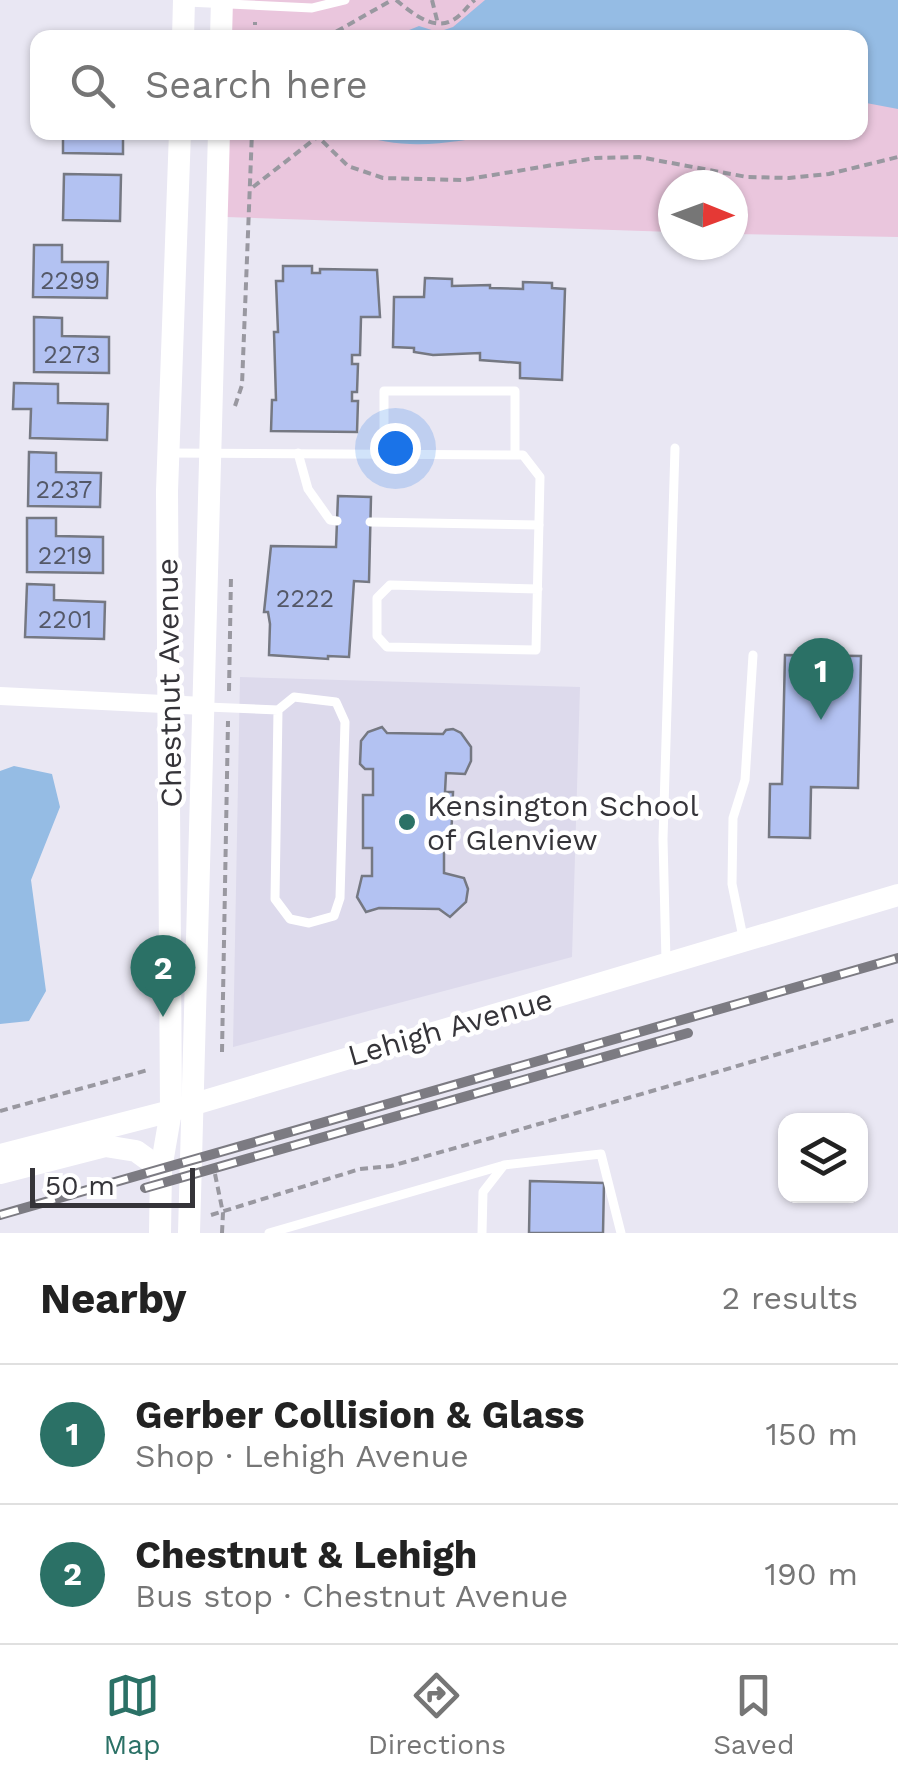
<!DOCTYPE html>
<html lang="en">
<head>
<meta charset="utf-8">
<style>
	body { margin:0; font-family:"Work Sans",sans-serif; background:#f6f6f6; color:#222 }
	.controls { position:absolute; right:30px; bottom:30px; display:grid; overflow:hidden; border-radius:20px; box-shadow:0 2px 8px #0004 }
	.controls button { width:90px; height:90px; display:grid; place-items:center; padding:0; border:0; border-bottom:2px solid #e0e0e0; background:#fff; color:#222; font:50px sans-serif }
	.compass { position:absolute; left:658px; top:170px; width:90px; height:90px; border-radius:50%; background:#fff; box-shadow:0 2px 8px #0004; rotate:91deg }
	.scale { position:absolute; left:30px; bottom:25px; width:165px; box-sizing:border-box; padding-left:10px; border:5px solid #353439; border-top:0; font-size:28px; line-height:35px; white-space:nowrap; color:#353439; -webkit-text-stroke:8px #fff; paint-order:stroke }
	.you { position:absolute; left:395px; top:448px; width:35px; height:35px; margin:-25px; border:8px solid #fff; border-radius:50%; background:#1a73e8; box-shadow:0 0 0 15px #1a73e833 }
	.badge { display:grid; place-items:center; width:65px; height:65px; border-radius:50%; background:#2b7166; color:#fff; font-size:32px; font-weight:700 }
	.pin { position:absolute; translate:-50% -82px; filter:drop-shadow(0 2px 5px #0008) }
	.pin::after { content:''; position:absolute; top:52px; width:35px; height:30px; background:inherit; clip-path:polygon(0 0,100% 0,50% 100%) }
	.list { margin:0; padding:0; list-style:none }
	h2 { display:flex; justify-content:space-between; align-items:center; height:130px; margin:0; padding:0 40px; font-size:42px }
	h2 small { font-size:32px; font-weight:400; color:#767676 }
	.list li { display:grid; grid-template-columns:65px 1fr auto; gap:30px; align-items:center; box-sizing:border-box; height:140px; padding:0 40px; border-top:2px solid #e0e0e0 }
	.list b { display:block; font-size:38px; white-space:nowrap }
	.list p { margin:0; font-size:32px; white-space:nowrap; color:#767676 }
	.list em { font-size:32px; font-style:normal; color:#767676 }
	.icon { flex:none; width:55px; height:55px; fill:none; stroke:currentColor; stroke-width:2; stroke-linecap:round; stroke-linejoin:round }
	.map { position:relative; flex:none; width:898px; height:1233px; overflow:hidden }
	.search { position:absolute; background:#fff; box-shadow:0 2px 8px #0004; left:30px; right:30px; top:30px; height:110px; display:flex; align-items:center; gap:25px; box-sizing:border-box; padding:0 35px; border-radius:20px; color:#767676; font-size:38px }
	.sheet { height:410px; background:#fff }
	nav { display:flex; justify-content:space-around; align-items:center; box-sizing:border-box; height:140px; border-top:2px solid #e0e0e0; background:#fff; font-size:28px; color:#767676 }
	nav a { display:grid; justify-items:center; gap:5px }
	nav .on { color:#2b7166 }
	.map>svg:first-child { display:block }
	.built { fill:#dddaec }
	.green { fill:#eac6dd }
	.water { fill:#95bce4 }
	.building { fill:#b3c2f2; stroke:#757882; stroke-width:2.5 }
	.lines { fill:none; stroke-linecap:round; stroke-linejoin:round }
	.path { stroke:#9998a0; stroke-width:4; stroke-dasharray:8 5; stroke-linecap:butt }
	.service { stroke:#fff; stroke-width:9 }
	.minor { stroke:#fff; stroke-width:18 }
	.tertiary { stroke:#fff; stroke-width:22 }
	.rail-casing { stroke:#7c7b82; stroke-width:10 }
	.rail { stroke:#fff; stroke-width:6; stroke-dasharray:19; stroke-linecap:butt }
	.poi-dot { fill:#2b7166; stroke:#fff; stroke-width:4 }
	.labels { text-anchor:middle; dominant-baseline:central; stroke-width:9; stroke-linejoin:round; paint-order:stroke }
	.number-label { font-size:25px; fill:#545867 }
	.street-label { font-size:30px; fill:#353439; stroke:#fff }
	.poi-label { font-size:30px; fill:#353439; stroke:#fff; text-anchor:start }
</style>
</head>
<body>
<div class="map">
<svg width="898" height="1233" viewBox="0 0 898 1233">
	<rect width="100%" height="100%" fill="#e9e7f3"/>
	<polygon class="built" points="240,677 580,687 572,957 233,1047"/>
	<polygon class="green" points="232,0 898,0 898,237 733,234 733,185 673,185 673,232 226,217 228,133 860,132 860,38 231,37"/>
	<g class="water">
		<polygon points="485,0 898,0 898,109 861,102 860,38 392,37 419,26 438,32 453,27"/>
		<path d="M355,133H503C455,143 402,152 355,133Z"/>
		<polygon points="14,766 52,774 60,807 31,880 46,991 29,1021 0,1024 0,771"/>
	</g>
	<g class="building">
		<polygon points="63,132 123,132 123,154 63,153"/>
		<polygon points="64,174 121,175 120,221 63,220"/>
		<polygon points="34,245 62,245 62,262 108,262 107,298 33,297"/>
		<polygon points="283,266 312,266 312,273 320,273 320,269 377,270 380,317 361,317 360,355 352,355 352,364 358,364 357,392 352,392 352,401 358,401 357,432 271,431 272,400 276,400 274,332 278,332 276,281 283,281"/>
		<polygon points="425,278 452,279 452,286 490,285 490,288 523,289 523,282 552,283 552,288 565,289 562,380 520,378 520,363 480,360 480,353 433,355 414,352 414,348 393,347 394,297 424,297"/>
		<polygon points="34,317 62,318 62,336 109,337 109,373 34,372"/>
		<polygon points="14,383 58,384 58,403 108,404 107,440 30,438 31,409 13,409"/>
		<polygon points="29,452 56,453 56,472 101,473 100,507 28,506"/>
		<polygon points="338,496 371,497 369,582 354,581 349,657 328,656 328,659 269,655 270,624 268,612 264,612 271,546 336,547"/>
		<polygon points="27,518 56,518 56,536 103,537 103,573 27,572"/>
		<polygon points="27,584 54,585 54,600 105,602 104,639 25,637"/>
		<polygon points="785,655 861,656 858,788 811,787 810,838 769,837 770,784 782,784"/>
		<polygon points="382,727 387,733 443,734 446,730 453,729 461,733 471,747 471,761 465,774 446,773 445,792 453,792 451,842 444,842 444,873 464,878 468,889 466,902 450,917 439,909 379,908 366,912 357,897 362,876 372,876 372,848 363,848 363,795 373,795 373,769 365,769 360,764 361,741 368,732"/>
		<polygon points="530,1181 604,1183 603,1233 529,1233"/>
	</g>
	<g class="lines">
		<g class="path">
			<path d="M396,0C416,16 440,37 463,12C467,8 470,3 475,0"/>
			<polyline points="432,0 438,24"/>
			<polyline points="255,38 255,22"/>
			<polyline points="325,38 392,0"/>
			<polyline points="313,132 348,166 383,178 463,180 595,158 639,157 747,177 789,178 829,174 898,157"/>
			<polyline points="253,187 316,138"/>
			<polyline points="235,406 242,385 252,132"/>
			<polyline points="229,691 231,576"/>
			<polyline points="222,1052 228,721"/>
			<polyline points="0,1111 148,1070"/>
			<polyline points="215,1174 223,1213 222,1233"/>
			<polyline points="211,1215 360,1169 391,1166 491,1138 898,1019"/>
		</g>
		<g class="service">
			<polyline points="187,2 312,8 345,0"/>
			<polyline points="170,453 523,455 540,477 536,650 387,647 377,636 377,598 390,585 538,589"/>
			<polyline points="298,453 308,489 330,520 337,521"/>
			<polyline points="384,454 384,391 515,391 515,454"/>
			<polyline points="370,522 539,525"/>
			<polyline points="207,707 278,710 294,697 336,702 345,722 340,898 334,916 309,923 290,919 275,899 278,710"/>
			<polyline points="743,937 732,884 733,818 745,780 753,655"/>
			<polyline points="666,961 663,839 675,448"/>
			<polyline points="269,1233 501,1166"/>
			<polyline points="482,1233 483,1192 504,1165 601,1154 621,1233"/>
		</g>
		<polyline class="minor" points="0,696 204,706"/>
		<g class="tertiary">
			<polyline points="183,38 184,0"/>
			<polyline points="221,38 222,0"/>
			<polyline points="0,1155 171,1111 898,895"/>
			<polyline points="0,1173 105,1146 136,1151 161,1169"/>
			<polyline points="160,1233 161,1169 171,1111 167,491 180,132"/>
			<polyline points="189,1233 219,132"/>
		</g>
		<defs>
			<g id="rail">
				<polyline points="145,1188 688,1033"/>
				<polyline points="0,1215 898,958"/>
			</g>
		</defs>
		<use href="#rail" class="rail-casing"/>
		<use href="#rail" class="rail"/>
	</g>
	<circle class="poi-dot" cx="407" cy="822" r="10"/>
	<g class="labels">
		<g class="number-label">
			<text x="70" y="280">2299</text>
			<text x="72" y="354">2273</text>
			<text x="64" y="489">2237</text>
			<text x="65" y="555">2219</text>
			<text x="305" y="598">2222</text>
			<text x="65" y="619">2201</text>
		</g>
		<g class="street-label">
			<text transform="translate(169 683) rotate(-91)">Chestnut Avenue</text>
			<text transform="translate(450 1027) rotate(-16)">Lehigh Avenue</text>
		</g>
		<g class="poi-label">
			<text x="427" y="805">Kensington School<tspan x="427" dy="34">of Glenview</tspan></text>
		</g>
	</g>
</svg>
<div class="controls">
<button><svg class="icon" aria-label="layers" viewBox="0 0 24 24"><path d="M12 4l9 5-9 5-9-5zM3 14l9 5 9-5"/></svg></button>
</div>
<svg class="compass" viewBox="-18 -18 36 36"><path d="M0-13l5 13h-10z" fill="#e53935"/><path d="M0 13l5-13h-10z" fill="#767676"/></svg>
<div class="scale">50 m</div>
<div class="you"></div>
<div class="pin badge" style="left:821px;top:720px">1</div>
<div class="pin badge" style="left:163px;top:1017px">2</div>
<div class="search"><svg class="icon" aria-label="search" viewBox="0 0 24 24"><circle cx="10" cy="10" r="6"/><path d="M15 15l6 6"/></svg>Search here</div>
</div>
<section class="sheet">
<h2>Nearby<small>2 results</small></h2>
<ul class="list">
<li><span class="badge">1</span><div><b>Gerber Collision &amp; Glass</b><p>Shop · Lehigh Avenue</p></div><em>150 m</em></li>
<li><span class="badge">2</span><div><b>Chestnut &amp; Lehigh</b><p>Bus stop · Chestnut Avenue</p></div><em>190 m</em></li>
</ul>
</section>
<nav>
<a class="on"><svg class="icon" aria-label="map" viewBox="0 0 24 24"><path d="M3 6l6-2 6 2 6-2v14l-6 2-6-2-6 2zM9 4v14M15 6v14"/></svg>Map</a>
<a><svg class="icon" aria-label="directions" viewBox="0 0 24 24"><path d="M12 3l9 9-9 9-9-9zM9 14v-3h6M13 9l2 2-2 2"/></svg>Directions</a>
<a><svg class="icon" aria-label="saved" viewBox="0 0 24 24"><path d="M7 4h10v16l-5-4-5 4z"/></svg>Saved</a>
</nav>
</body>
</html>
